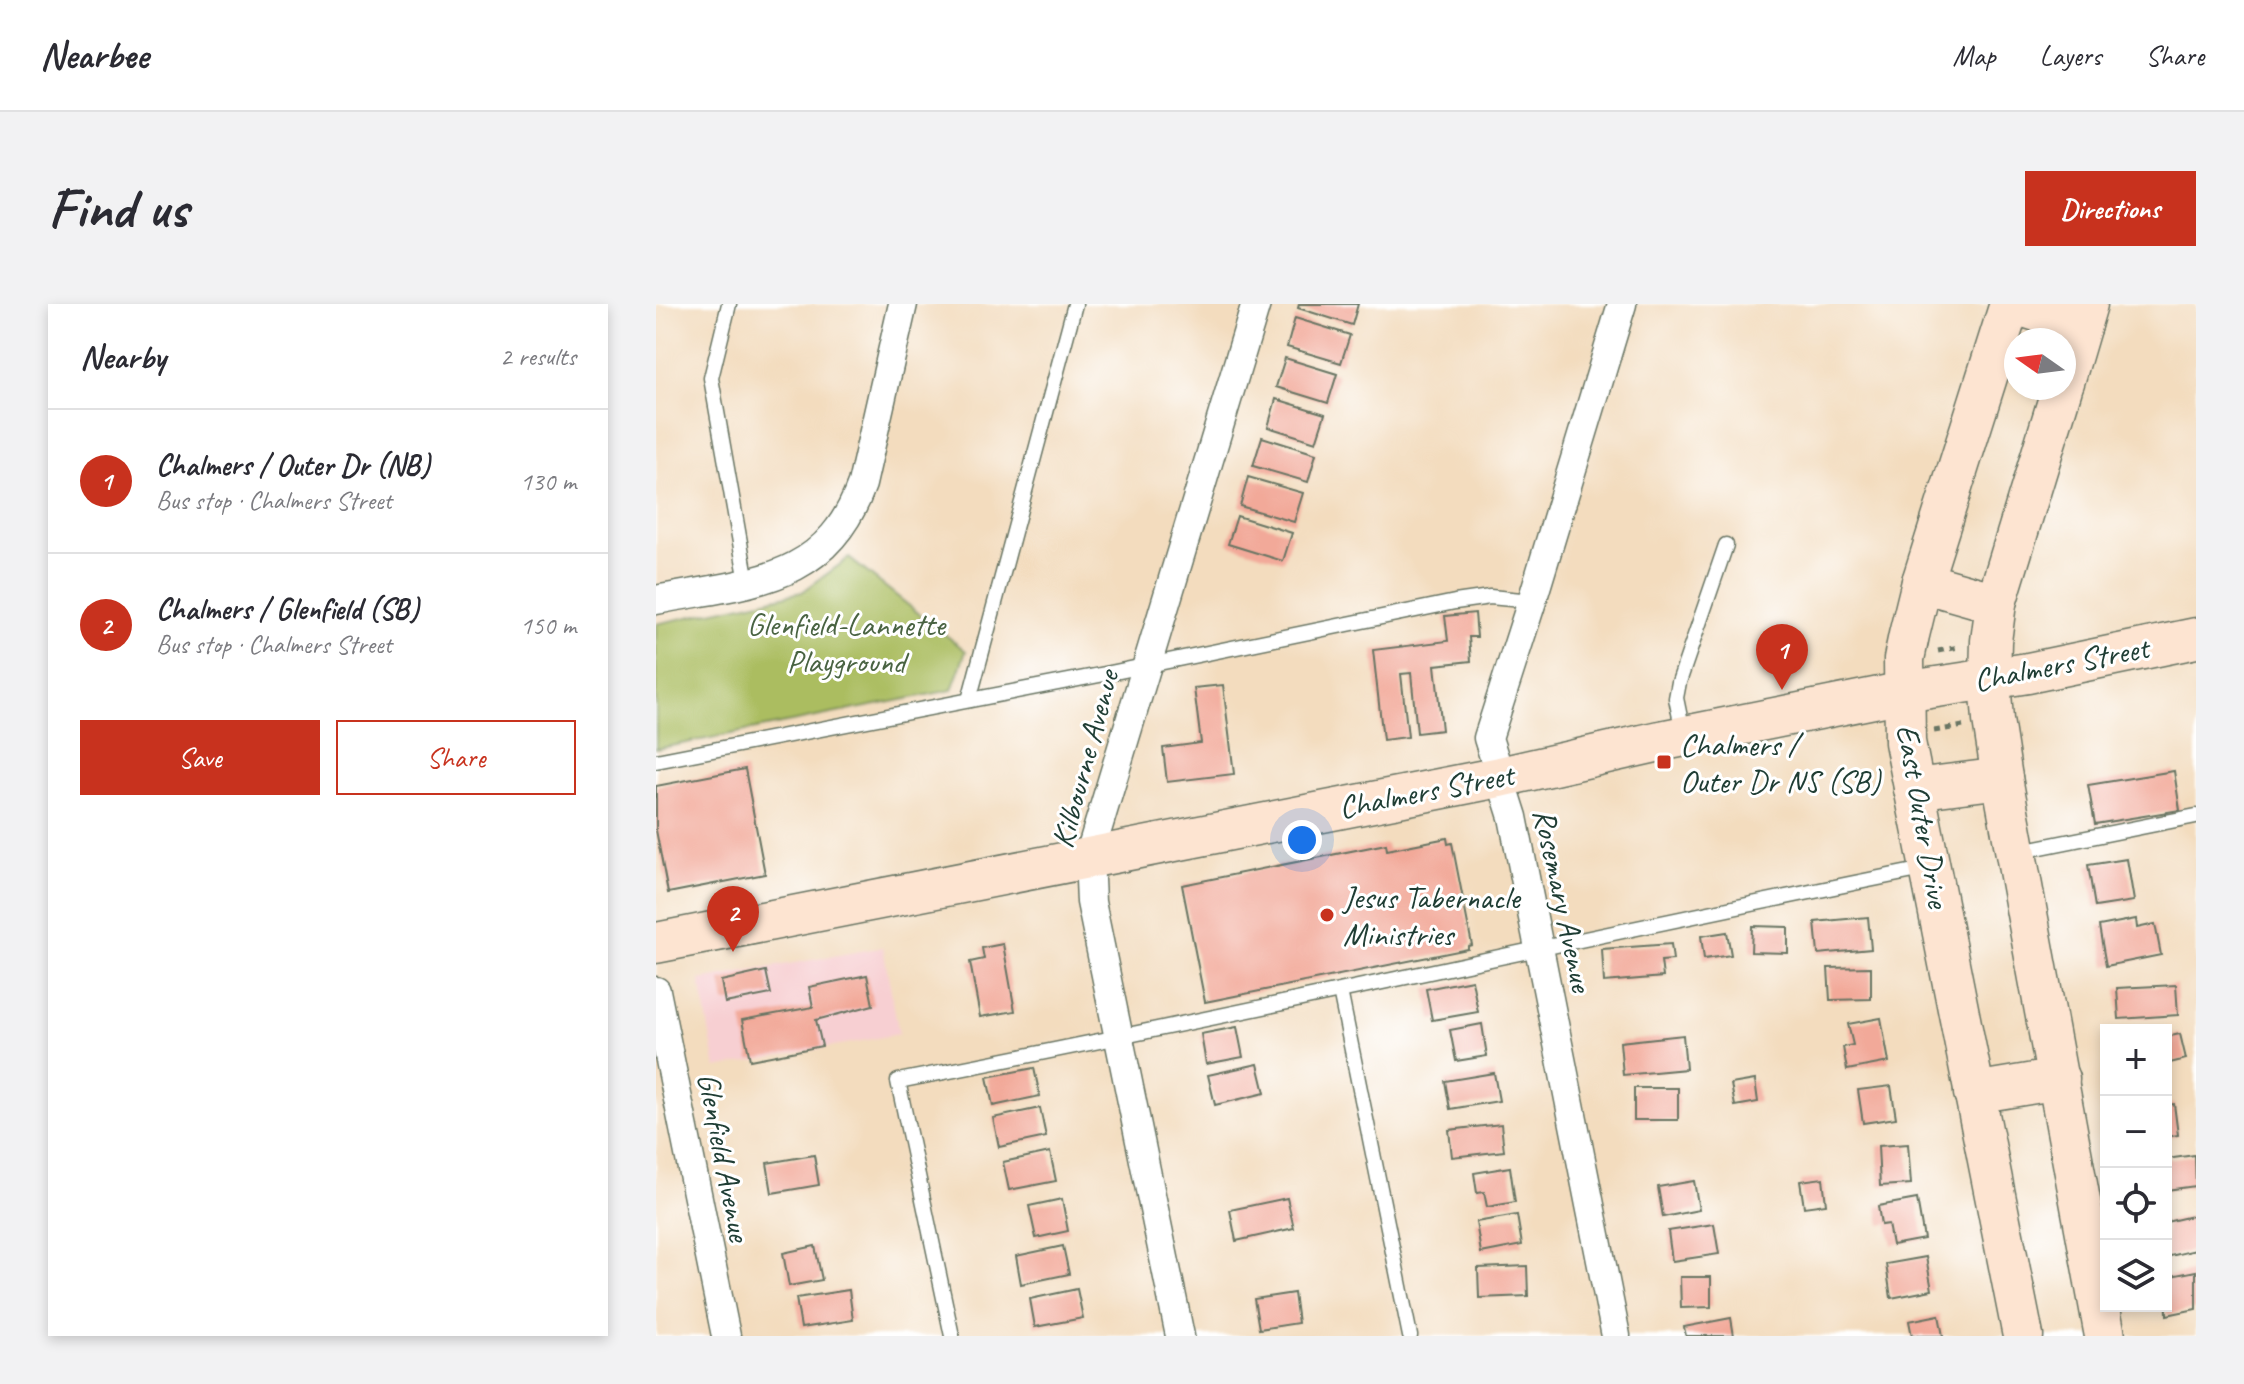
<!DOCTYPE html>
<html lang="en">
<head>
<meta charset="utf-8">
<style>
	body { margin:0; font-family:Caveat,sans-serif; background:#f2f2f3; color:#2b2b33 }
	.controls { position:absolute; right:24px; bottom:24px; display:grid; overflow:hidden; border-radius:0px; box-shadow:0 4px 12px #0003 }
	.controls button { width:72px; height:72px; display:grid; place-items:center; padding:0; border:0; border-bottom:2px solid #e1e1e2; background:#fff; color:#2b2b33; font:40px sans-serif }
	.compass { position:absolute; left:1348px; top:24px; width:72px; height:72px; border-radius:50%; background:#fff; box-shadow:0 4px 12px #0003; rotate:284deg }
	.you { position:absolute; left:646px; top:536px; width:28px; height:28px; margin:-20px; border:6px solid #fff; border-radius:50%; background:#1a73e8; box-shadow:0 0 0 12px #1a73e833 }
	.badge { display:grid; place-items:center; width:52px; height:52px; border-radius:50%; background:#c8321e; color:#fff; font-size:26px; font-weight:700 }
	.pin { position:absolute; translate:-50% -66px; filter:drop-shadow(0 2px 4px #0008) }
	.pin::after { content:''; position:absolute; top:42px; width:28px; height:24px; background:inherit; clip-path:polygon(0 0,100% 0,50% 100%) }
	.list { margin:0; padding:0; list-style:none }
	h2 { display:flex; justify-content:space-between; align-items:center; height:104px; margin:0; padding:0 32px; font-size:34px }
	h2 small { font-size:26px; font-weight:400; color:#7c7c81 }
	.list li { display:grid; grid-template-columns:52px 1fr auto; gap:24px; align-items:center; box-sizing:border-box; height:144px; padding:0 32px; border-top:2px solid #e1e1e2 }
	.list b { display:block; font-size:30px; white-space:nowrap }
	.list p { margin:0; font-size:26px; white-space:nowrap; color:#7c7c81 }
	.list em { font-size:26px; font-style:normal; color:#7c7c81 }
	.actions { display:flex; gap:16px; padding:24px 32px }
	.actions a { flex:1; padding:18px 0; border:2px solid #c8321e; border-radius:0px; text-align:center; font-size:28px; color:#c8321e }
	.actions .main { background:#c8321e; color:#fff }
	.icon { flex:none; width:44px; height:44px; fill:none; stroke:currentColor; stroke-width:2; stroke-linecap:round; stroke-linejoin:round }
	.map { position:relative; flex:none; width:1540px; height:1032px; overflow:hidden; border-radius:0px }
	header { display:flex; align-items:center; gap:48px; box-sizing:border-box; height:112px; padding:0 40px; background:#fff; border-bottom:2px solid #e1e1e2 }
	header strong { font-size:38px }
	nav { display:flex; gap:44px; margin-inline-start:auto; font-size:28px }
	.intro { display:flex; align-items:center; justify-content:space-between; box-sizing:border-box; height:192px; padding:0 48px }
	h1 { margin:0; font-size:56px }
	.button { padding:20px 36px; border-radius:0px; background:#c8321e; color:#fff; font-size:28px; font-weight:700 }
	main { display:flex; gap:48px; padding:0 48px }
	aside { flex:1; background:#fff; border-radius:0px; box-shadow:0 4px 12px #0003 }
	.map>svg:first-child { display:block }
	.built { fill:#f7cfd2 }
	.green { fill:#abbd61; stroke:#657d4a; stroke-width:2 }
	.building { fill:#f2a999 }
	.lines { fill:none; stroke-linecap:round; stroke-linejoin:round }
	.lane-casing { stroke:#697564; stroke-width:17 }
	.street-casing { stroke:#697564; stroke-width:31 }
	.secondary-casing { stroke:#697564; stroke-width:43 }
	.path { stroke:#697564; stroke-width:5; stroke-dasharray:6 6; stroke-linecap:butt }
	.lane { stroke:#fff; stroke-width:14 }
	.street { stroke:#fff; stroke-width:28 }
	.secondary { stroke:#fde4d1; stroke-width:40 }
	.poi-dot { fill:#c8321e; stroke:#fff; stroke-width:3 }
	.labels { text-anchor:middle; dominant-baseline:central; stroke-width:6; stroke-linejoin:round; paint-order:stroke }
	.park-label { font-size:32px; fill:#496342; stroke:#fff }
	.street-label { font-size:32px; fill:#1f3d34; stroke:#fff }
	.poi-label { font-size:32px; fill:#1f3d34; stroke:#fff; text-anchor:start }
</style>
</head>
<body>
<header>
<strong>Nearbee</strong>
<nav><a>Map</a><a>Layers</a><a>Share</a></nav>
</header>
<div class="intro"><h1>Find us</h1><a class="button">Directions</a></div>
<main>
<aside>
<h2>Nearby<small>2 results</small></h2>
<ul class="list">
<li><span class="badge">1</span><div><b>Chalmers / Outer Dr (NB)</b><p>Bus stop · Chalmers Street</p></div><em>130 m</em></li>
<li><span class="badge">2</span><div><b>Chalmers / Glenfield (SB)</b><p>Bus stop · Chalmers Street</p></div><em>150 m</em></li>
</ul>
<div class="actions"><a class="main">Save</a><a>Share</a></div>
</aside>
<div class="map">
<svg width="1540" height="1032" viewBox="0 0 1540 1032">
	<rect width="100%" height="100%" fill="#fff"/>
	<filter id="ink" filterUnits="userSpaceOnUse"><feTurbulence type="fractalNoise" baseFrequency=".0125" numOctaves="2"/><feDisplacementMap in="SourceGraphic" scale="16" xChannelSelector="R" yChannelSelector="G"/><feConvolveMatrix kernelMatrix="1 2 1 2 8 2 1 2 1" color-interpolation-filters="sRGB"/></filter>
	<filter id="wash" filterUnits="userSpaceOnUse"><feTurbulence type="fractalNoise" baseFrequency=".006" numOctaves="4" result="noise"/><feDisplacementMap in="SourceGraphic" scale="32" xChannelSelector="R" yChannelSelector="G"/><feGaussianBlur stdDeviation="1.8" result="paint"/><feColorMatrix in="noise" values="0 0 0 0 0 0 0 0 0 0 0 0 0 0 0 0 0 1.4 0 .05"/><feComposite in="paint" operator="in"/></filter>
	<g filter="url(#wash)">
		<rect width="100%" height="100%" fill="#f3dcbe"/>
		<polygon class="built" points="227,643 243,730 60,764 44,676"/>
		<polygon class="green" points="193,254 310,347 296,386 0,445 0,320 146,288"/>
		<g id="blocks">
			<g class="building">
				<polygon points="643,0 702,0 696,21 642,4"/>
				<polygon points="639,14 694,31 685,59 631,43"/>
				<polygon points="629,54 681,70 672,99 620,83"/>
				<polygon points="620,95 669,110 660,138 612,123"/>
				<polygon points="606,133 660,150 652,178 597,162"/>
				<polygon points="592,173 647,189 638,218 584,202"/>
				<polygon points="581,212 636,229 627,257 572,240"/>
				<polygon points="819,309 821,333 813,333 815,357 779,361 786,426 761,429 755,369 745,370 752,433 727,436 717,346 792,337 789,312"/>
				<polygon points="567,381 578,470 511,478 507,444 545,439 538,384"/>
				<polygon points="89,465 109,570 12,589 0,526 0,482"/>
				<polygon points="1518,467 1524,506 1439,520 1432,481"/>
				<polygon points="791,534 792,540 796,539 816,641 812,642 812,645 549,698 526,581 730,540 731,546"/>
				<polygon points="1471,555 1478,597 1439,603 1432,561"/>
				<polygon points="1212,613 1215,645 1162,650 1159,618"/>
				<polygon points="1480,615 1481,624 1499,620 1505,651 1450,662 1443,622"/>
				<polygon points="1096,622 1132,623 1132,649 1095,648"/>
				<polygon points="1071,628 1075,651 1048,655 1045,632"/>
				<polygon points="347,640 359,707 324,713 314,658 328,655 326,644"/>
				<polygon points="1015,640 1017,656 1005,657 1007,673 948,678 946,645"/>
				<polygon points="1215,663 1215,695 1174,696 1172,664"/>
				<polygon points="110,667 115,690 69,699 65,677"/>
				<polygon points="211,671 217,701 160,716 166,742 94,756 86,716 157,703 153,683"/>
				<polygon points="816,676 822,708 776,716 770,685"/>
				<polygon points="1520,681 1522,711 1463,715 1461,684"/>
				<polygon points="1225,714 1233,758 1191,766 1187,743 1197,741 1192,720"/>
				<polygon points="826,720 831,752 800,757 794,726"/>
				<polygon points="581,723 587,753 550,760 545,730"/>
				<polygon points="1524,730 1530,755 1510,760 1510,733"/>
				<polygon points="1027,731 1030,765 967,771 964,738"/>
				<polygon points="602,760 609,789 559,801 552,771"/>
				<polygon points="378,764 384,792 337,802 331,773"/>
				<polygon points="838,769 843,797 794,805 789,777"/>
				<polygon points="1099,776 1102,798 1079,802 1075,780"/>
				<polygon points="1235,782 1240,814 1207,819 1202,786"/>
				<rect x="978" y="784" width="44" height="32"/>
				<polygon points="1518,800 1522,831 1510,833 1510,801"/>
				<polygon points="384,804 390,833 343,843 337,814"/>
				<polygon points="845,820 848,847 796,853 793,826"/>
				<polygon points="1252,840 1255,880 1224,882 1222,842"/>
				<polygon points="394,848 400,877 353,886 347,858"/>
				<polygon points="158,851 163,881 116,889 111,859"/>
				<polygon points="1539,851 1540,882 1510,886 1510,855"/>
				<polygon points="854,863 859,898 831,903 828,888 821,889 818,869"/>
				<polygon points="1167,874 1170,900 1148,903 1144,877"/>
				<polygon points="1038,877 1043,906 1007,913 1002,883"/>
				<polygon points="631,894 638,924 580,937 574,906"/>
				<polygon points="406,895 412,927 380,934 373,902"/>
				<polygon points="1261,895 1268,935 1236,941 1232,920 1225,921 1222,902"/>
				<polygon points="861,911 866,941 825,949 820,918"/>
				<polygon points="1540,911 1540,946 1510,953 1510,918"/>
				<polygon points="1058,920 1063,950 1016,957 1012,927"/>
				<polygon points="159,942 166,976 133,982 127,949"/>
				<polygon points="407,942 413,970 365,980 360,952"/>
				<polygon points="1270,953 1276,986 1235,994 1230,960"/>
				<polygon points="871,962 872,992 823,994 822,964"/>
				<polygon points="1540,967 1540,1005 1511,1011 1510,973"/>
				<polygon points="1024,973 1055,973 1055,1003 1025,1004"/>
				<polygon points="421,985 427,1014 379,1023 374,995"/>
				<polygon points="193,986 197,1016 145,1024 140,994"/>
				<polygon points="638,989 642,1019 603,1025 598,995"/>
				<polygon points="1283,1011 1287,1032 1256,1032 1253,1017"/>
				<polygon points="1075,1014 1078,1032 1030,1032 1028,1023"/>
			</g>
		</g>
	</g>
	<g filter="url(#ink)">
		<use href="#blocks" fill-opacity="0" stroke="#697564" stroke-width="2"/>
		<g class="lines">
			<defs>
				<g id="lane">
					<polyline points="73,0 55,74 91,278"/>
					<polyline points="313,396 419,0"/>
					<polyline points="1027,428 1020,394 1023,378 1070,241"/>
					<polyline points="0,457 454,369 799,298 834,293 876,297"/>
					<polyline points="1360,548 1540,512"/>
					<polyline points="684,687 754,1032"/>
					<path d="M296,1032L242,777C587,711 929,632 1273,564"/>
				</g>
				<g id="street">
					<path d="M0,296C91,278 170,281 206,180L247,0"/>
					<polyline points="0,687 70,1032"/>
					<polyline points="524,1032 435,598 433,553 600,0"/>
					<polyline points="960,1032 857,513 832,434 876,297 966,0"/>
				</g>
				<g id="secondary">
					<polyline points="1354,0 1266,278 1253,331 1248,355 1249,438 1367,1032"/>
					<polyline points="1359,0 1425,21"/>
					<polyline points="1408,78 1431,0"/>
					<polyline points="1406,84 1340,299 1335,337 1334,375 1337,416 1346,474 1449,1032"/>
					<polyline points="1266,278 1340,299"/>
					<polyline points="1258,485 1346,474"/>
					<polyline points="0,639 844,473 1004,437 1248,388 1372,369 1540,334"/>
					<polyline points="1318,789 1403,775"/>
				</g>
			</defs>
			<use href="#lane" class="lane-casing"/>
			<use href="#street" class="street-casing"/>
			<use href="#secondary" class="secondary-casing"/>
			<g class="path">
				<polyline points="1282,347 1303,343"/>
				<polyline points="1278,427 1307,422"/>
			</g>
			<use href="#lane" class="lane"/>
			<use href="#street" class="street"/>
			<use href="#secondary" class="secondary"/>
		</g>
	</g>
	<g class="poi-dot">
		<rect x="1000" y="450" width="16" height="16" rx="4"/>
		<circle cx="671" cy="611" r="8"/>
	</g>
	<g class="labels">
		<g class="park-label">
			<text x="190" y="320">Glenfield-Lannette<tspan x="190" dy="37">Playground</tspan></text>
		</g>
		<g class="street-label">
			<text transform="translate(1405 360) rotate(-11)">Chalmers Street</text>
			<text transform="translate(429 455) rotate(-75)">Kilbourne Avenue</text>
			<text transform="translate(770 487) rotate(-11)">Chalmers Street</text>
			<text transform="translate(1267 512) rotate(80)">East Outer Drive</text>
			<text transform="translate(907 596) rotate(78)">Rosemary Avenue</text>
			<text transform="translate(68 853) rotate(79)">Glenfield Avenue</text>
		</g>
		<g class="poi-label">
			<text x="1024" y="440">Chalmers /<tspan x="1024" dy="37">Outer Dr NS (SB)</tspan></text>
			<text x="687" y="593">Jesus Tabernacle<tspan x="687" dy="37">Ministries</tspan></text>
		</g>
	</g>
</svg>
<div class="controls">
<button>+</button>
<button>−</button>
<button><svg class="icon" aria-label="locate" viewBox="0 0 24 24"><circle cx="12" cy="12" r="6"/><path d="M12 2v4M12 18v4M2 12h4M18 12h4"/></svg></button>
<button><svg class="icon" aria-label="layers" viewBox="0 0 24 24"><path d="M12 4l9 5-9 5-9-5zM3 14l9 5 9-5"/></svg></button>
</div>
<svg class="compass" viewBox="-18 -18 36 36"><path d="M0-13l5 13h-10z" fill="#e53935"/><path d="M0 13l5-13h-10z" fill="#7c7c81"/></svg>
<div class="you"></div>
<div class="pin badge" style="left:1126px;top:386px">1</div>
<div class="pin badge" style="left:77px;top:648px">2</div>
</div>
</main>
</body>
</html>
